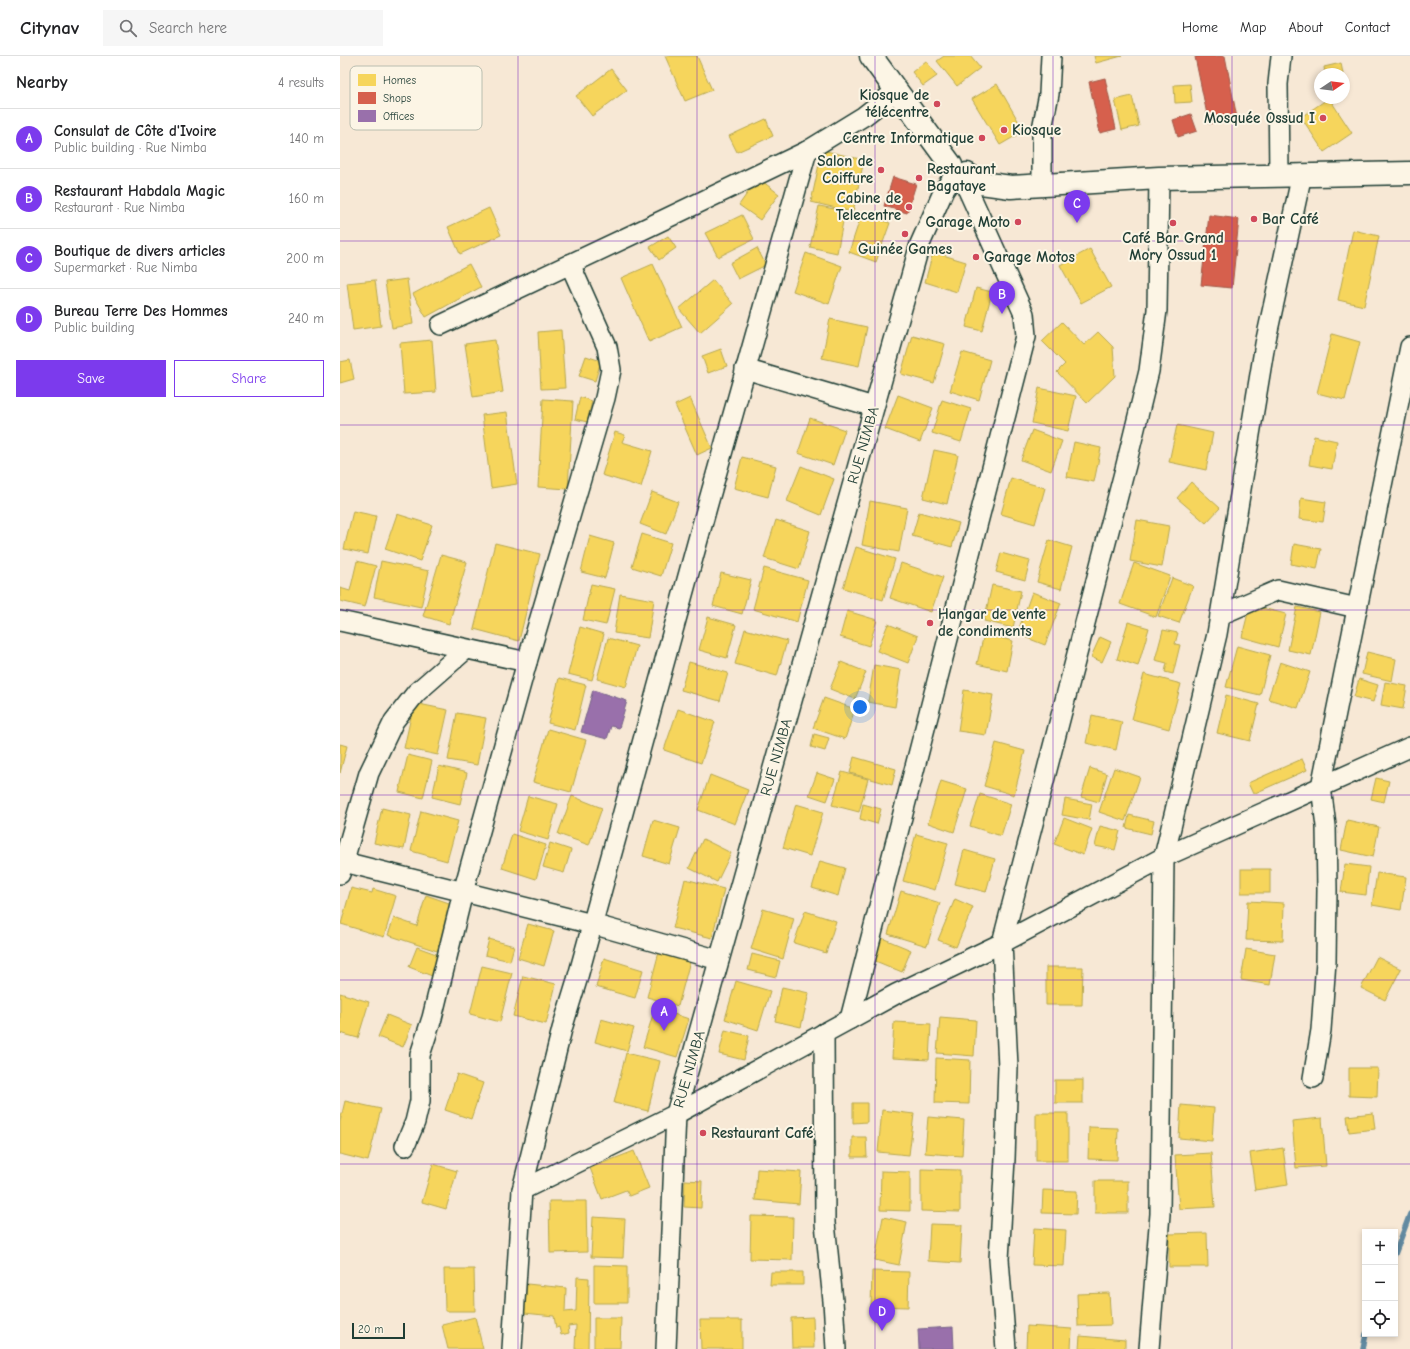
<!DOCTYPE html>
<html lang="en">
<head>
<meta charset="utf-8">
<style>
	body { margin:0; font-family:"Comic Neue",sans-serif; background:#f6f6f6; color:#202124 }
	.controls { position:absolute; right:12px; bottom:12px; display:grid; overflow:hidden; border-radius:0px; box-shadow:0 2px 6px #0003 }
	.controls button { width:36px; height:36px; display:grid; place-items:center; padding:0; border:0; border-bottom:1px solid #e0e0e0; background:#fff; color:#202124; font:20px sans-serif }
	.compass { position:absolute; left:974px; top:12px; width:36px; height:36px; border-radius:50%; background:#fff; box-shadow:0 2px 6px #0003; rotate:77deg }
	.scale { position:absolute; left:12px; bottom:10px; width:53px; box-sizing:border-box; padding-left:4px; border:2px solid #1f3d34; border-top:0; font-size:11px; line-height:14px; white-space:nowrap; color:#1f3d34; -webkit-text-stroke:3px #fcf5e5; paint-order:stroke }
	.you { position:absolute; left:520px; top:651px; width:14px; height:14px; margin:-10px; border:3px solid #fff; border-radius:50%; background:#1a73e8; box-shadow:0 0 0 6px #1a73e833 }
	.badge { display:grid; place-items:center; width:26px; height:26px; border-radius:50%; background:#7c3aed; color:#fff; font-size:13px; font-weight:700 }
	.pin { position:absolute; translate:-50% -33px; filter:drop-shadow(0 1px 2px #0008) }
	.pin::after { content:''; position:absolute; top:21px; width:14px; height:12px; background:inherit; clip-path:polygon(0 0,100% 0,50% 100%) }
	.list { margin:0; padding:0; list-style:none }
	h2 { display:flex; justify-content:space-between; align-items:center; height:52px; margin:0; padding:0 16px; font-size:17px }
	h2 small { font-size:13px; font-weight:400; color:#757577 }
	.list li { display:grid; grid-template-columns:26px 1fr auto; gap:12px; align-items:center; box-sizing:border-box; height:60px; padding:0 16px; border-top:1px solid #e0e0e0 }
	.list b { display:block; font-size:15px; white-space:nowrap }
	.list p { margin:0; font-size:13px; white-space:nowrap; color:#757577 }
	.list em { font-size:13px; font-style:normal; color:#757577 }
	.actions { display:flex; gap:8px; padding:12px 16px }
	.actions a { flex:1; padding:9px 0; border:1px solid #7c3aed; border-radius:0px; text-align:center; font-size:14px; color:#7c3aed }
	.actions .main { background:#7c3aed; color:#fff }
	.icon { flex:none; width:22px; height:22px; fill:none; stroke:currentColor; stroke-width:2; stroke-linecap:round; stroke-linejoin:round }
	.map { position:relative; flex:none; width:1070px; height:1293px; overflow:hidden }
	header { display:flex; align-items:center; gap:24px; box-sizing:border-box; height:56px; padding:0 20px; background:#fff; border-bottom:1px solid #e0e0e0 }
	header strong { font-size:19px }
	nav { display:flex; gap:22px; margin-inline-start:auto; font-size:14px }
	.search { width:280px; height:36px; background:#f6f6f6; display:flex; align-items:center; gap:10px; box-sizing:border-box; padding:0 14px; border-radius:0px; color:#757577; font-size:15px }
	main { display:flex }
	aside { flex:1; background:#fff }
	.map>svg:first-child { display:block }
	.homes { fill:#f6d55c; stroke:#b6a750 }
	.shops { fill:#d6604d; stroke:#9f5646 }
	.offices { fill:#9970ab; stroke:#746187 }
	.lines { fill:none; stroke-linecap:round; stroke-linejoin:round }
	.stream { stroke:#628aa1; stroke-width:5.5 }
	.minor-casing { stroke:#1f3d34; stroke-width:22 }
	.tertiary-casing { stroke:#1f3d34; stroke-width:25 }
	.minor { stroke:#fcf5e5; stroke-width:19 }
	.tertiary { stroke:#fcf5e5; stroke-width:22 }
	.grid { fill:none; stroke:#7b2cbf; stroke-width:1; stroke-opacity:0.55 }
	.poi-dot { fill:#d1495b; stroke:#fcf5e5; stroke-width:1.5 }
	.labels { text-anchor:middle; dominant-baseline:central; stroke-width:4; stroke-linejoin:round; paint-order:stroke }
	.poi-label { font-size:15px; font-weight:bold; fill:#1f3d34; stroke:#fcf5e5; text-anchor:end }
	.street-label { font-size:15px; fill:#1f3d34; stroke:#fcf5e5 }
	.key { fill:#fcf5e5; stroke:#babeb0; stroke-width:1 }
	.key-label { font-size:11px; fill:#1f3d34 }
</style>
</head>
<body>
<header>
<strong>Citynav</strong>
<div class="search"><svg class="icon" aria-label="search" viewBox="0 0 24 24"><circle cx="10" cy="10" r="6"/><path d="M15 15l6 6"/></svg>Search here</div>
<nav><a>Home</a><a>Map</a><a>About</a><a>Contact</a></nav>
</header>
<main>
<aside>
<h2>Nearby<small>4 results</small></h2>
<ul class="list">
<li><span class="badge">A</span><div><b>Consulat de Côte d'Ivoire</b><p>Public building · Rue Nimba</p></div><em>140 m</em></li>
<li><span class="badge">B</span><div><b>Restaurant Habdala Magic</b><p>Restaurant · Rue Nimba</p></div><em>160 m</em></li>
<li><span class="badge">C</span><div><b>Boutique de divers articles</b><p>Supermarket · Rue Nimba</p></div><em>200 m</em></li>
<li><span class="badge">D</span><div><b>Bureau Terre Des Hommes</b><p>Public building</p></div><em>240 m</em></li>
</ul>
<div class="actions"><a class="main">Save</a><a>Share</a></div>
</aside>
<div class="map">
<svg width="1070" height="1293" viewBox="0 0 1070 1293">
	<rect width="100%" height="100%" fill="#f7e8d5"/>
	<filter id="ink" filterUnits="userSpaceOnUse"><feTurbulence type="fractalNoise" baseFrequency=".025" numOctaves="2"/><feDisplacementMap in="SourceGraphic" scale="8" xChannelSelector="R" yChannelSelector="G"/><feConvolveMatrix kernelMatrix="1 2 1 2 8 2 1 2 1" color-interpolation-filters="sRGB"/></filter>
	<g filter="url(#ink)">
		<g class="homes">
			<polygon points="325,0 357,0 372,34 345,45"/>
			<polygon points="604,0 630,0 640,12 617,30 597,5"/>
			<polygon points="754,0 782,0 756,7"/>
			<polygon points="586,5 597,20 583,30 572,16"/>
			<polygon points="1001,7 1003,18 985,18 984,11"/>
			<polygon points="271,13 287,34 252,60 236,40"/>
			<polygon points="657,28 684,75 660,89 632,43"/>
			<polygon points="850,28 852,46 835,47 834,29"/>
			<polygon points="792,40 799,70 782,74 775,44"/>
			<polygon points="989,42 1012,77 984,96 961,61"/>
			<polygon points="426,63 433,80 397,96 389,80"/>
			<polygon points="482,94 524,104 513,156 471,146"/>
			<polygon points="418,122 439,138 420,164 399,149"/>
			<polygon points="479,150 505,155 497,197 470,191"/>
			<polygon points="149,152 161,179 120,198 108,171"/>
			<polygon points="522,157 550,167 536,206 509,196"/>
			<polygon points="402,159 414,183 378,201 365,177"/>
			<polygon points="1013,174 1039,180 1024,250 998,244"/>
			<polygon points="328,180 336,192 319,204 310,191"/>
			<polygon points="417,192 426,209 398,223 390,207"/>
			<polygon points="750,193 771,231 741,247 720,209"/>
			<polygon points="593,196 626,206 617,236 585,226"/>
			<polygon points="466,197 502,210 489,248 453,235"/>
			<polygon points="129,208 141,231 86,261 73,238"/>
			<polygon points="313,208 342,271 309,286 281,222"/>
			<polygon points="67,223 73,268 52,272 45,226"/>
			<polygon points="35,224 41,270 13,274 7,227"/>
			<polygon points="373,224 393,248 360,277 339,253"/>
			<polygon points="636,232 652,236 642,275 626,271"/>
			<polygon points="490,263 527,271 519,310 482,302"/>
			<polygon points="722,266 744,289 758,276 773,291 775,320 747,347 717,316 725,308 702,285"/>
			<polygon points="221,274 225,332 201,333 198,276"/>
			<polygon points="992,278 1020,286 1005,344 977,337"/>
			<polygon points="572,279 605,288 594,327 561,318"/>
			<polygon points="92,284 96,336 64,338 60,287"/>
			<polygon points="155,284 163,336 133,341 125,288"/>
			<polygon points="381,293 387,310 368,317 362,300"/>
			<polygon points="622,296 650,304 639,344 610,335"/>
			<polygon points="246,300 261,305 255,325 239,320"/>
			<polygon points="10,304 14,323 0,327 0,306"/>
			<polygon points="699,332 736,340 728,375 692,367"/>
			<polygon points="558,339 593,352 580,386 545,373"/>
			<polygon points="240,341 252,345 247,366 235,363"/>
			<polygon points="350,342 372,392 357,399 335,349"/>
			<polygon points="203,343 233,345 228,433 198,431"/>
			<polygon points="602,344 631,353 621,386 592,377"/>
			<polygon points="167,356 177,428 151,432 142,359"/>
			<polygon points="470,362 505,374 493,409 458,397"/>
			<polygon points="837,369 873,377 866,414 829,406"/>
			<polygon points="692,374 722,385 711,415 681,404"/>
			<polygon points="275,376 285,379 282,386 312,395 301,431 262,419"/>
			<polygon points="974,380 997,385 992,413 969,409"/>
			<polygon points="734,386 761,392 754,426 727,421"/>
			<polygon points="594,394 618,399 607,448 583,442"/>
			<polygon points="402,401 436,410 428,441 394,432"/>
			<polygon points="461,410 494,423 481,459 447,445"/>
			<polygon points="671,422 705,432 695,468 661,458"/>
			<polygon points="851,426 880,452 866,467 837,442"/>
			<polygon points="312,436 338,446 326,478 300,468"/>
			<polygon points="961,442 986,446 983,466 959,463"/>
			<polygon points="530,445 567,452 559,496 522,489"/>
			<polygon points="13,455 36,460 28,498 4,493"/>
			<polygon points="579,456 619,467 612,491 572,480"/>
			<polygon points="57,458 92,469 80,505 45,493"/>
			<polygon points="436,464 470,475 459,513 424,502"/>
			<polygon points="797,464 829,470 822,511 790,505"/>
			<polygon points="302,478 331,487 321,520 292,511"/>
			<polygon points="250,480 274,487 265,522 241,516"/>
			<polygon points="709,484 732,491 721,533 697,526"/>
			<polygon points="155,487 200,498 179,585 134,573"/>
			<polygon points="954,488 981,493 977,513 951,508"/>
			<polygon points="516,491 555,503 543,544 503,532"/>
			<polygon points="661,497 690,505 685,524 656,516"/>
			<polygon points="101,499 127,506 109,568 83,560"/>
			<polygon points="17,505 36,510 25,551 0,545 0,532 10,535"/>
			<polygon points="41,505 89,515 81,551 34,541"/>
			<polygon points="561,507 603,521 591,556 550,542"/>
			<polygon points="794,507 830,520 816,561 780,548"/>
			<polygon points="424,512 468,524 457,566 413,553"/>
			<polygon points="381,517 411,524 402,558 373,550"/>
			<polygon points="832,522 853,530 839,567 818,560"/>
			<polygon points="251,528 275,533 266,569 243,564"/>
			<polygon points="652,529 681,535 673,572 644,565"/>
			<polygon points="692,536 721,547 705,589 677,578"/>
			<polygon points="280,538 314,544 308,582 274,577"/>
			<polygon points="910,549 946,558 938,591 902,581"/>
			<polygon points="957,551 980,556 971,599 948,594"/>
			<polygon points="507,555 537,564 529,590 500,581"/>
			<polygon points="368,561 396,569 387,602 359,594"/>
			<polygon points="788,566 809,572 798,610 777,603"/>
			<polygon points="548,568 578,580 568,607 537,595"/>
			<polygon points="240,571 264,578 252,624 228,618"/>
			<polygon points="405,573 447,585 437,620 395,608"/>
			<polygon points="823,574 838,577 835,588 840,589 833,618 825,616 827,607 815,604"/>
			<polygon points="644,578 673,585 667,615 637,608"/>
			<polygon points="760,581 771,586 762,606 751,601"/>
			<polygon points="268,582 297,590 286,631 257,623"/>
			<polygon points="897,590 930,599 920,639 886,631"/>
			<polygon points="1027,596 1056,603 1052,625 1022,618"/>
			<polygon points="349,606 388,617 380,645 341,634"/>
			<polygon points="501,606 526,616 515,643 490,633"/>
			<polygon points="940,606 970,616 958,652 928,643"/>
			<polygon points="534,609 561,614 555,651 528,646"/>
			<polygon points="804,618 841,628 829,673 792,663"/>
			<polygon points="219,622 246,629 235,674 208,667"/>
			<polygon points="1019,623 1038,629 1033,646 1014,641"/>
			<polygon points="1045,626 1067,630 1063,653 1041,649"/>
			<polygon points="624,634 653,639 646,679 618,675"/>
			<polygon points="886,639 919,648 910,685 877,677"/>
			<polygon points="484,642 515,653 505,683 473,672"/>
			<polygon points="74,647 108,654 98,699 64,692"/>
			<polygon points="338,653 375,666 361,707 324,694"/>
			<polygon points="117,657 146,662 137,709 108,704"/>
			<polygon points="752,659 782,666 776,694 746,687"/>
			<polygon points="208,673 246,684 231,736 193,726"/>
			<polygon points="474,678 489,682 485,695 471,691"/>
			<polygon points="656,687 685,695 674,739 644,730"/>
			<polygon points="0,688 7,690 0,717"/>
			<polygon points="68,699 92,705 83,742 59,736"/>
			<polygon points="514,701 556,713 552,729 510,717"/>
			<polygon points="962,703 967,714 913,738 908,727"/>
			<polygon points="99,710 127,717 120,748 92,741"/>
			<polygon points="750,712 767,718 759,746 741,741"/>
			<polygon points="774,712 800,721 785,765 759,756"/>
			<polygon points="502,716 528,723 519,756 492,749"/>
			<polygon points="477,717 495,723 487,745 469,739"/>
			<polygon points="370,719 408,734 395,768 358,754"/>
			<polygon points="1036,722 1049,725 1044,746 1031,743"/>
			<polygon points="601,725 627,733 614,776 588,767"/>
			<polygon points="640,738 671,748 661,780 630,770"/>
			<polygon points="188,740 218,748 208,784 178,775"/>
			<polygon points="232,740 262,752 249,789 218,778"/>
			<polygon points="725,743 752,748 749,764 722,759"/>
			<polygon points="456,748 483,756 470,800 443,792"/>
			<polygon points="523,748 541,753 537,768 520,763"/>
			<polygon points="42,752 71,759 64,793 34,787"/>
			<polygon points="81,755 118,765 107,805 71,795"/>
			<polygon points="789,759 814,765 811,778 786,772"/>
			<polygon points="724,762 752,773 743,799 714,788"/>
			<polygon points="313,764 340,772 329,808 303,800"/>
			<polygon points="1007,764 1039,771 1033,801 1001,794"/>
			<polygon points="760,770 780,775 775,794 755,790"/>
			<polygon points="172,778 206,789 196,823 162,812"/>
			<polygon points="576,778 608,787 595,834 563,825"/>
			<polygon points="363,783 391,797 377,826 349,812"/>
			<polygon points="210,787 231,794 224,817 203,811"/>
			<polygon points="624,794 655,803 646,836 615,828"/>
			<polygon points="480,805 505,812 498,840 472,832"/>
			<polygon points="1005,808 1029,811 1026,839 1001,836"/>
			<rect x="901" y="813" width="29" height="24"/>
			<polygon points="1037,817 1066,821 1061,854 1032,849"/>
			<polygon points="345,823 384,833 372,882 333,872"/>
			<polygon points="11,832 32,837 33,833 56,840 44,881 1,868"/>
			<polygon points="561,835 600,847 587,890 548,878"/>
			<polygon points="86,839 112,848 97,895 48,879 54,862 77,870"/>
			<polygon points="615,843 633,851 616,891 598,884"/>
			<polygon points="908,845 944,847 943,885 906,884"/>
			<polygon points="423,853 454,862 443,903 411,893"/>
			<polygon points="465,855 496,865 486,897 454,887"/>
			<polygon points="188,868 214,875 204,910 178,902"/>
			<polygon points="542,882 571,894 562,916 533,904"/>
			<polygon points="149,883 174,890 170,905 145,899"/>
			<polygon points="77,891 99,899 92,920 69,911"/>
			<polygon points="906,893 935,898 930,929 901,924"/>
			<polygon points="319,896 350,905 338,950 307,941"/>
			<polygon points="412,898 440,905 436,921 408,914"/>
			<polygon points="1037,901 1061,913 1045,944 1021,932"/>
			<polygon points="264,902 303,914 295,942 256,931"/>
			<polygon points="142,910 172,917 160,966 130,958"/>
			<polygon points="706,911 743,911 742,949 706,949"/>
			<polygon points="183,920 216,928 206,968 173,960"/>
			<polygon points="396,925 430,935 418,974 385,963"/>
			<polygon points="442,931 469,937 461,971 435,965"/>
			<polygon points="0,937 29,946 18,982 0,977"/>
			<polygon points="315,952 349,963 337,1001 303,991"/>
			<polygon points="47,959 72,969 63,991 38,981"/>
			<polygon points="600,961 636,964 634,1000 597,997"/>
			<polygon points="261,963 294,972 287,995 255,986"/>
			<polygon points="554,966 591,968 589,1004 552,1002"/>
			<polygon points="385,974 409,980 404,1004 379,998"/>
			<polygon points="286,997 320,1005 308,1055 274,1047"/>
			<polygon points="596,1002 630,1004 629,1048 595,1047"/>
			<polygon points="1009,1012 1038,1012 1037,1041 1009,1040"/>
			<polygon points="117,1018 143,1027 131,1063 105,1054"/>
			<rect x="715" y="1024" width="28" height="23"/>
			<polygon points="5,1045 41,1053 28,1105 0,1098 0,1066"/>
			<polygon points="513,1047 527,1047 527,1066 513,1067"/>
			<polygon points="841,1049 874,1052 872,1085 839,1082"/>
			<polygon points="542,1054 574,1058 569,1099 538,1096"/>
			<rect x="696" y="1057" width="32" height="48"/>
			<polygon points="1033,1057 1035,1073 1009,1076 1007,1060"/>
			<polygon points="588,1061 624,1064 622,1100 585,1097"/>
			<polygon points="982,1062 986,1110 956,1112 952,1065"/>
			<polygon points="749,1071 778,1072 777,1104 748,1103"/>
			<polygon points="512,1081 526,1081 527,1101 512,1101"/>
			<polygon points="943,1092 948,1129 915,1134 910,1097"/>
			<polygon points="294,1095 309,1132 289,1140 286,1134 262,1143 250,1112"/>
			<polygon points="871,1097 875,1151 839,1153 835,1099"/>
			<polygon points="93,1108 117,1115 106,1153 82,1146"/>
			<polygon points="417,1113 461,1116 459,1148 415,1144"/>
			<polygon points="581,1113 620,1114 620,1156 581,1155"/>
			<polygon points="541,1115 570,1116 570,1155 540,1154"/>
			<polygon points="345,1124 362,1125 361,1152 344,1151"/>
			<rect x="755" y="1125" width="33" height="32"/>
			<polygon points="703,1134 737,1135 736,1158 702,1157"/>
			<polygon points="209,1145 246,1145 247,1196 210,1197"/>
			<polygon points="411,1160 453,1161 452,1204 410,1203"/>
			<polygon points="253,1161 285,1163 283,1202 251,1201"/>
			<polygon points="543,1161 567,1166 559,1209 535,1204"/>
			<polygon points="590,1168 622,1169 620,1207 588,1205"/>
			<polygon points="694,1172 726,1174 724,1210 692,1209"/>
			<polygon points="867,1177 868,1211 829,1211 829,1178"/>
			<polygon points="254,1209 287,1210 287,1247 254,1247"/>
			<polygon points="104,1213 134,1213 135,1255 105,1255"/>
			<polygon points="532,1215 569,1216 568,1251 531,1250"/>
			<polygon points="431,1216 463,1216 463,1229 430,1229"/>
			<polygon points="237,1221 249,1222 248,1293 235,1293 236,1269 228,1270 229,1277 221,1279 219,1271 216,1272 214,1260 184,1257 187,1228 226,1232 225,1256 236,1255"/>
			<polygon points="769,1237 771,1269 738,1270 737,1238"/>
			<polygon points="135,1261 143,1293 108,1293 102,1269"/>
			<polygon points="473,1261 474,1292 452,1292 451,1262"/>
			<polygon points="254,1262 281,1262 280,1292 254,1292"/>
			<polygon points="360,1264 402,1264 402,1293 361,1293"/>
			<polygon points="687,1270 732,1273 731,1293 686,1293"/>
			<polygon points="740,1280 785,1284 785,1293 739,1293"/>
		</g>
		<g class="shops">
			<polygon points="862,0 885,0 897,62 869,68 855,1"/>
			<polygon points="765,22 776,73 760,77 749,26"/>
			<polygon points="851,58 857,75 838,81 833,64"/>
			<polygon points="553,121 576,128 567,157 544,150"/>
			<polygon points="869,159 899,163 892,232 861,229"/>
		</g>
		<g class="offices">
			<polygon points="253,634 287,645 279,672 271,670 267,683 241,676"/>
			<polygon points="613,1271 614,1293 579,1293 578,1273"/>
		</g>
		<g class="lines">
			<g class="stream">
				<polyline points="1055,1198 1070,1158"/>
				<polyline points="1023,1293 1026,1278"/>
			</g>
			<defs>
				<g id="minor">
					<polyline points="939,119 938,28 941,0"/>
					<polyline points="702,129 702,73 709,38 711,0"/>
					<polyline points="101,269 298,176 467,95 524,60 556,35"/>
					<polyline points="405,313 534,351"/>
					<polyline points="880,559 938,534 1017,552"/>
					<polyline points="0,565 187,606"/>
					<polyline points="0,805 252,868 379,904"/>
					<polyline points="0,818 29,717 54,665 76,637 125,594"/>
					<polyline points="510,963 686,280 684,258 623,123"/>
					<polyline points="484,977 485,1167 493,1245 496,1293"/>
					<polyline points="973,1022 981,974 986,905 987,834 986,770 981,731 1070,291"/>
					<polyline points="65,1090 75,1066 80,1045 80,999 92,962 123,836 187,606 265,342 271,314 267,291 230,208"/>
					<polyline points="182,1134 336,1058 556,938 662,887 824,801 1070,691"/>
					<polyline points="172,1293 182,1134 222,973 237,924 367,451 467,95"/>
					<polyline points="326,1293 336,1058 580,188 604,134 612,123"/>
					<polyline points="666,1293 659,1203 665,1103 668,1011 662,887 786,409 809,315 817,254 819,122"/>
					<polyline points="809,1293 820,1158 824,801 877,578 925,288 962,118"/>
				</g>
				<g id="tertiary">
					<polyline points="531,0 611,109"/>
					<polyline points="627,118 641,127 671,131 819,122 1070,117"/>
				</g>
			</defs>
			<use href="#minor" class="minor-casing"/>
			<use href="#tertiary" class="tertiary-casing"/>
			<use href="#minor" class="minor"/>
			<use href="#tertiary" class="tertiary"/>
		</g>
	</g>
	<path class="grid" d="M178,0V1293M357,0V1293M535,0V1293M713,0V1293M892,0V1293M0,185H1070M0,369H1070M0,554H1070M0,739H1070M0,924H1070M0,1108H1070"/>
	<g class="poi-dot">
		<circle cx="597" cy="48" r="4"/>
		<circle cx="983" cy="62" r="4"/>
		<circle cx="664" cy="74" r="4"/>
		<circle cx="642" cy="82" r="4"/>
		<circle cx="541" cy="114" r="4"/>
		<circle cx="579" cy="122" r="4"/>
		<circle cx="569" cy="151" r="4"/>
		<circle cx="914" cy="163" r="4"/>
		<circle cx="678" cy="166" r="4"/>
		<circle cx="833" cy="167" r="4"/>
		<circle cx="565" cy="178" r="4"/>
		<circle cx="636" cy="201" r="4"/>
		<circle cx="590" cy="567" r="4"/>
		<circle cx="363" cy="1077" r="4"/>
	</g>
	<g class="labels">
		<g class="poi-label">
			<text x="589" y="39">Kiosque de<tspan x="589" dy="17">télécentre</tspan></text>
			<text x="975" y="62">Mosquée Ossud I</text>
			<text x="672" y="74" text-anchor="start">Kiosque</text>
			<text x="634" y="82">Centre Informatique</text>
			<text x="533" y="105">Salon de<tspan x="533" dy="17">Coiffure</tspan></text>
			<text x="587" y="113" text-anchor="start">Restaurant<tspan x="587" dy="17">Bagataye</tspan></text>
			<text x="561" y="142">Cabine de<tspan x="561" dy="17">Telecentre</tspan></text>
			<text x="922" y="163" text-anchor="start">Bar Café</text>
			<text x="670" y="166">Garage Moto</text>
			<text x="833" y="182" text-anchor="middle">Café Bar Grand<tspan x="833" dy="17">Mory Ossud 1</tspan></text>
			<text x="565" y="193" text-anchor="middle">Guinée Games</text>
			<text x="644" y="201" text-anchor="start">Garage Motos</text>
			<text x="598" y="558" text-anchor="start">Hangar de vente<tspan x="598" dy="17">de condiments</tspan></text>
			<text x="371" y="1077" text-anchor="start">Restaurant Café</text>
		</g>
		<g class="street-label">
			<text transform="translate(523 389) rotate(-74)">RUE NIMBA</text>
			<text transform="translate(436 701) rotate(-74)">RUE NIMBA</text>
			<text transform="translate(349 1013) rotate(-74)">RUE NIMBA</text>
		</g>
	</g>
	<rect x="10" y="10" width="132" height="64" rx="6" class="key"/>
	<rect x="18" y="18" width="18" height="12" fill="#f6d55c"/>
	<rect x="18" y="36" width="18" height="12" fill="#d6604d"/>
	<rect x="18" y="54" width="18" height="12" fill="#9970ab"/>
	<g class="key-label">
		<text x="43" y="28">Homes</text>
		<text x="43" y="46">Shops</text>
		<text x="43" y="64">Offices</text>
	</g>
</svg>
<div class="controls">
<button>+</button>
<button>−</button>
<button><svg class="icon" aria-label="locate" viewBox="0 0 24 24"><circle cx="12" cy="12" r="6"/><path d="M12 2v4M12 18v4M2 12h4M18 12h4"/></svg></button>
</div>
<svg class="compass" viewBox="-18 -18 36 36"><path d="M0-13l5 13h-10z" fill="#e53935"/><path d="M0 13l5-13h-10z" fill="#757577"/></svg>
<div class="scale">20 m</div>
<div class="you"></div>
<div class="pin badge" style="left:324px;top:975px">A</div>
<div class="pin badge" style="left:662px;top:258px">B</div>
<div class="pin badge" style="left:737px;top:167px">C</div>
<div class="pin badge" style="left:542px;top:1275px">D</div>
</div>
</main>
</body>
</html>
